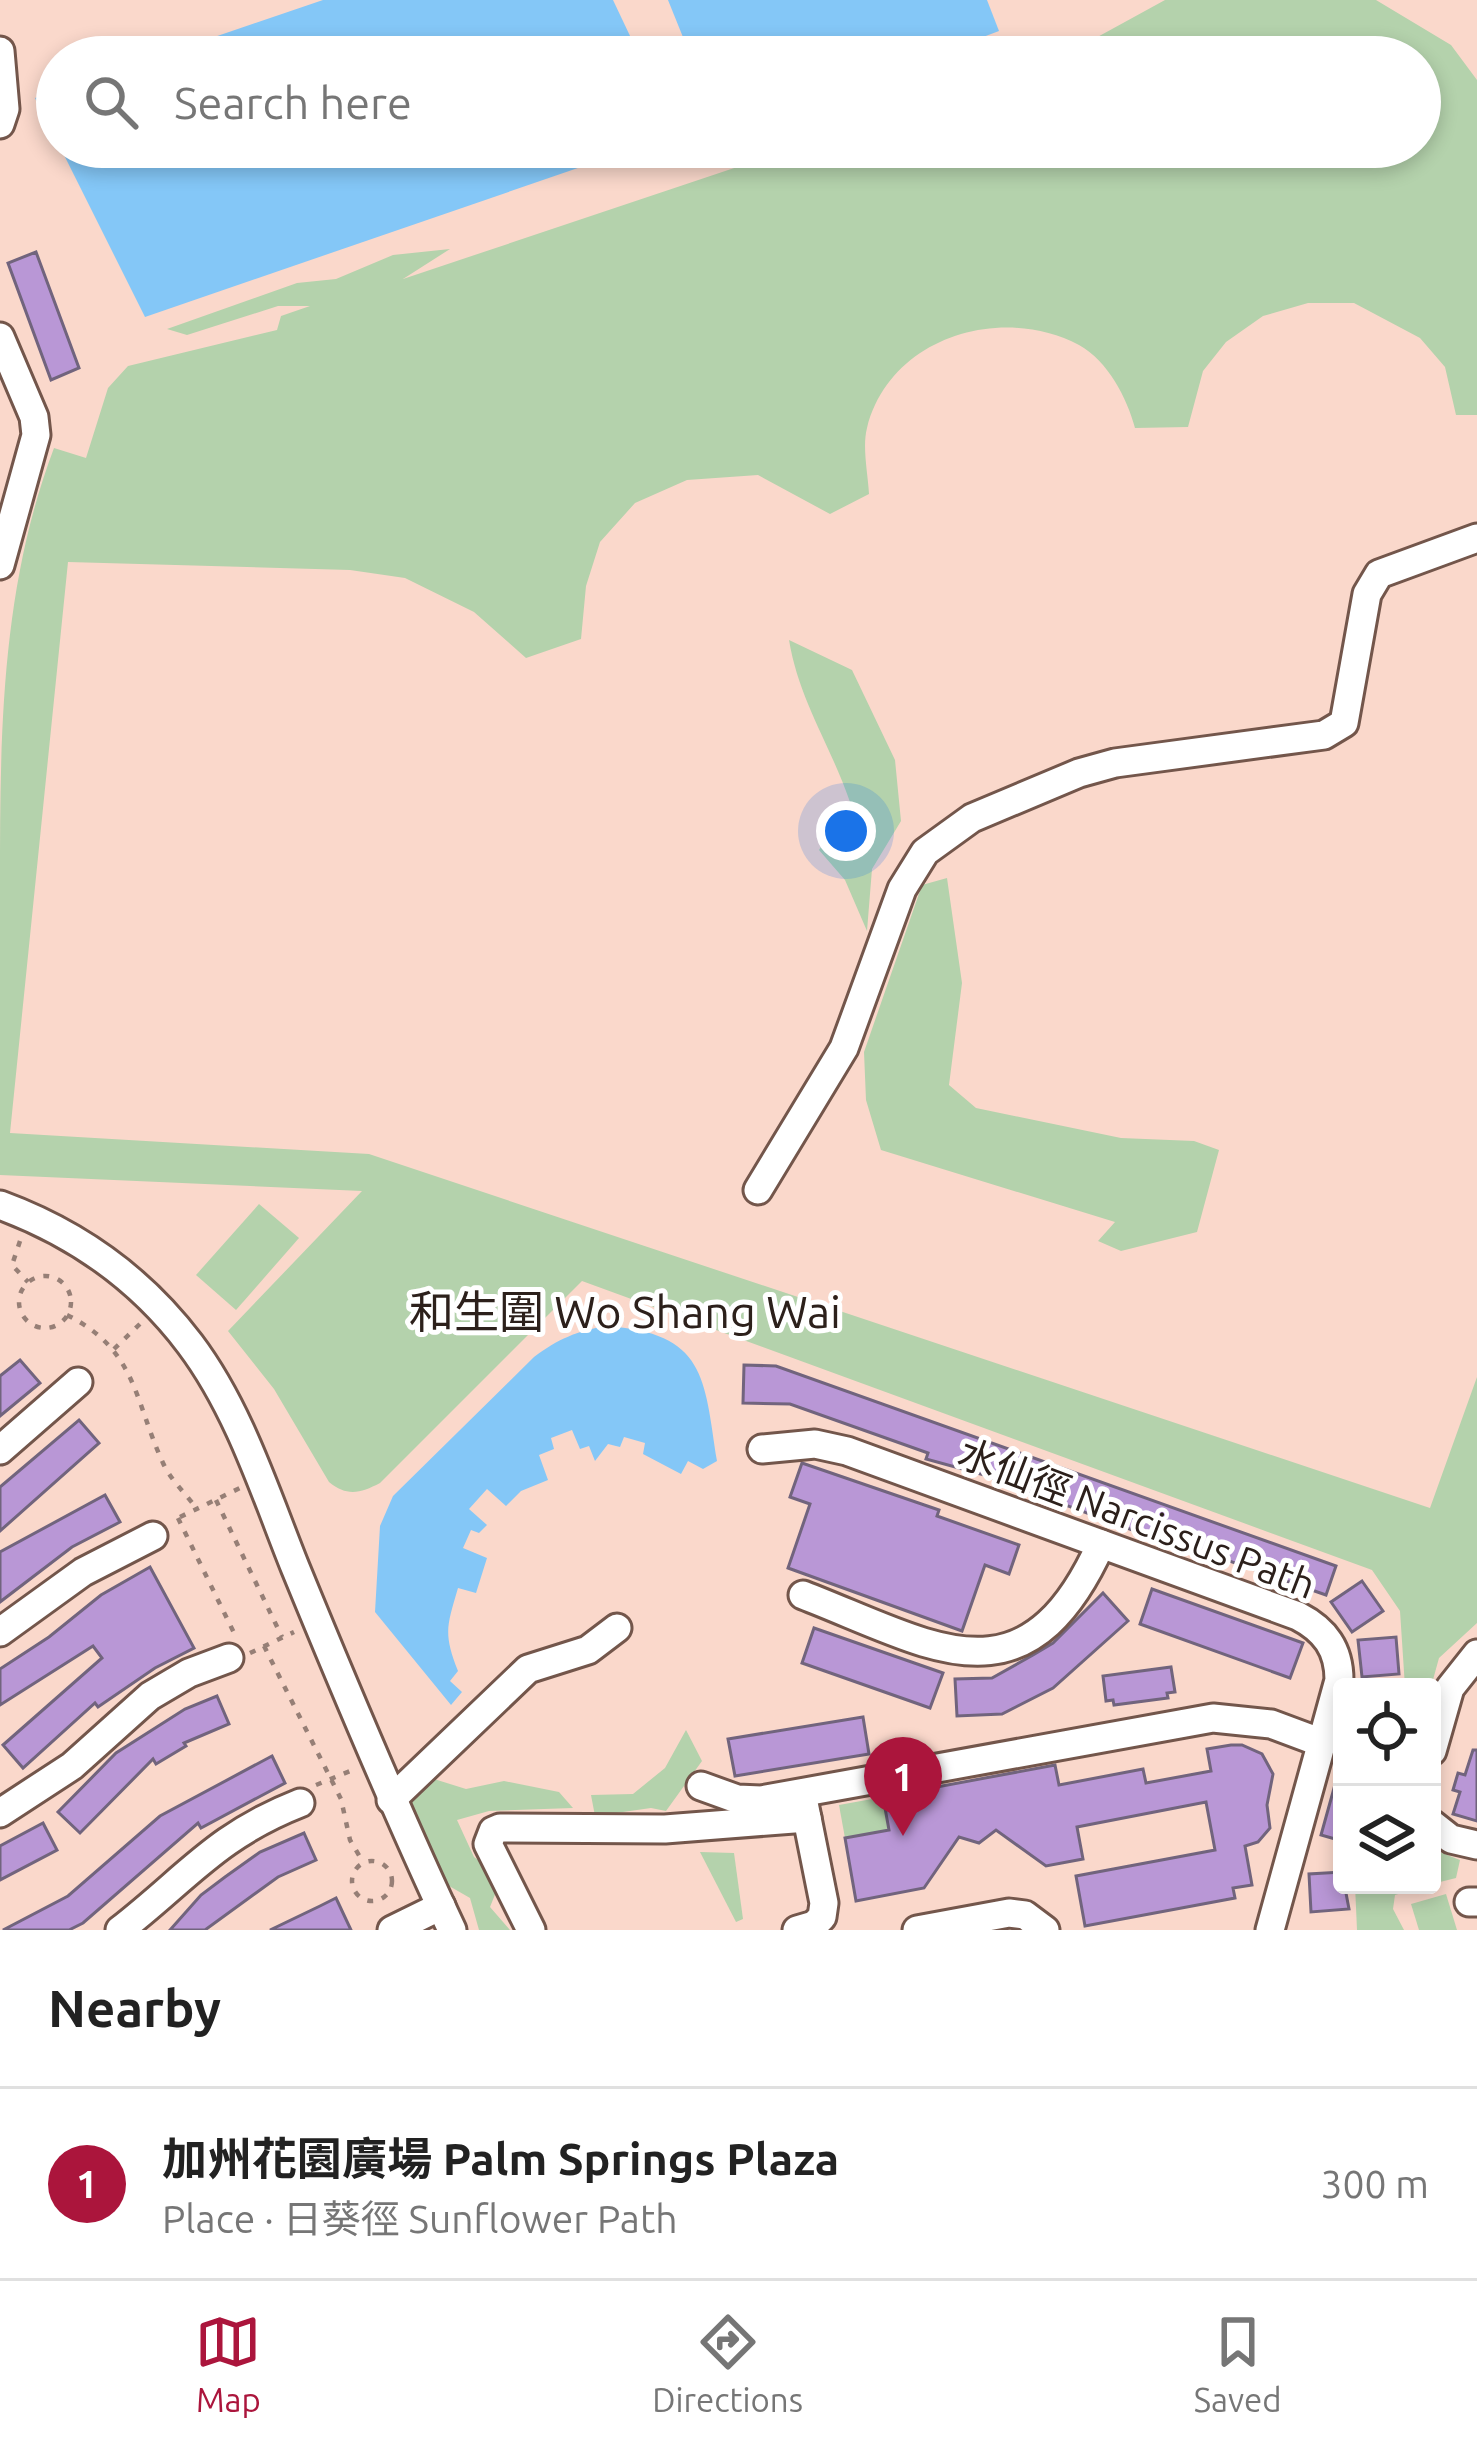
<!DOCTYPE html>
<html lang="en">
<head>
<meta charset="utf-8">
<style>
	body { margin:0; font-family:Ubuntu,"Noto Sans TC",sans-serif; background:#f6f6f6; color:#222 }
	.controls { position:absolute; right:36px; bottom:36px; display:grid; overflow:hidden; border-radius:12px; box-shadow:0 6px 18px #0003 }
	.controls button { width:108px; height:108px; display:grid; place-items:center; padding:0; border:0; border-bottom:3px solid #e0e0e0; background:#fff; color:#222; font:60px sans-serif }
	.you { position:absolute; left:846px; top:831px; width:42px; height:42px; margin:-30px; border:9px solid #fff; border-radius:50%; background:#1a73e8; box-shadow:0 0 0 18px #1a73e833 }
	.badge { display:grid; place-items:center; width:78px; height:78px; border-radius:50%; background:#ab153c; color:#fff; font-size:39px; font-weight:700 }
	.pin { position:absolute; translate:-50% -99px; filter:drop-shadow(0 3px 6px #0008) }
	.pin::after { content:''; position:absolute; top:63px; width:42px; height:36px; background:inherit; clip-path:polygon(0 0,100% 0,50% 100%) }
	.list { margin:0; padding:0; list-style:none }
	h2 { display:flex; justify-content:space-between; align-items:center; height:156px; margin:0; padding:0 48px; font-size:51px }
	h2 small { font-size:39px; font-weight:400; color:#767676 }
	.list li { display:grid; grid-template-columns:78px 1fr auto; gap:36px; align-items:center; box-sizing:border-box; height:192px; padding:0 48px; border-top:3px solid #e0e0e0 }
	.list b { display:block; font-size:45px; white-space:nowrap }
	.list p { margin:0; font-size:39px; white-space:nowrap; color:#767676 }
	.list em { font-size:39px; font-style:normal; color:#767676 }
	.icon { flex:none; width:66px; height:66px; fill:none; stroke:currentColor; stroke-width:2; stroke-linecap:round; stroke-linejoin:round }
	.map { position:relative; flex:none; width:1477px; height:1930px; overflow:hidden }
	.search { position:absolute; background:#fff; box-shadow:0 6px 18px #0003; left:36px; right:36px; top:36px; height:132px; display:flex; align-items:center; gap:30px; box-sizing:border-box; padding:0 42px; border-radius:66px; color:#767676; font-size:45px }
	.sheet { height:348px; background:#fff }
	nav { display:flex; justify-content:space-around; align-items:center; box-sizing:border-box; height:168px; border-top:3px solid #e0e0e0; background:#fff; font-size:33px; color:#767676 }
	nav a { display:grid; justify-items:center; gap:6px }
	nav .on { color:#ab153c }
	.map>svg:first-child { display:block }
	.green { fill:#b4d2ac }
	.water { fill:#84c7f7 }
	.building { fill:#b997d6; stroke:#71647d; stroke-width:3 }
	.lines { fill:none; stroke-linecap:round; stroke-linejoin:round }
	.minor-casing { stroke:#73564b; stroke-width:33 }
	.path { stroke:#967f76; stroke-width:4.5; stroke-dasharray:6 9; stroke-linecap:butt }
	.minor { stroke:#fff; stroke-width:27 }
	.labels { text-anchor:middle; dominant-baseline:central; stroke-width:10; stroke-linejoin:round; paint-order:stroke }
	.street-label { font-size:39px; fill:#2c201b; stroke:#fff }
	.quarter-label { font-size:45px; fill:#2c201b; stroke:#fff }
</style>
</head>
<body>
<div class="map">
<svg width="1477" height="1930" viewBox="0 0 1477 1930">
	<rect width="100%" height="100%" fill="#fad8cb"/>
	<g class="green">
		<path d="M1165,0H1376L1451,45L1477,80V415H1456L1445,367L1420,338L1354,303H1308L1263,316L1226,342L1203,371L1188,427L1135,428C1127,398 1108,361 1079,345C1001,304 890,337 867,428C862,447 868,474 869,494L830,514L758,475L687,480L635,503L600,542L586,586L581,639L526,658L474,612L405,578L350,570L68,562L10,1133L369,1154L1430,1508L1477,1377V1623L1439,1658L1431,1687H1405L1400,1611L1372,1570L582,1281L380,1483C361,1493 347,1497 329,1482L274,1389L228,1331L362,1191L0,1175C0,1077 0,979 0,881C0,734 1,588 54,448L86,458L108,388L128,366L277,330L281,316L310,306H278L187,335L167,329L297,283L336,279L393,255L450,249L403,279L797,147H1420V57H1061Z"/>
		<path d="M789,640L852,670L895,760L901,821L872,869L867,931L845,880L819,850L850,802C830,744 799,700 789,640Z"/>
		<polygon points="947,878 962,983 949,1085 976,1108 1121,1138 1194,1141 1219,1150 1197,1232 1121,1251 1098,1241 1115,1222 881,1150 866,1100 864,1052 922,885"/>
		<polygon points="259,1204 299,1238 236,1310 196,1275"/>
		<polygon points="686,1730 702,1761 666,1811 651,1808 595,1816 591,1795 633,1794 665,1768"/>
		<polygon points="434,1779 466,1789 504,1781 559,1792 573,1808 489,1811 457,1820 474,1857 502,1877 490,1907 510,1930 479,1930 470,1898 430,1875 397,1814"/>
		<polygon points="883,1797 889,1830 845,1838 839,1805"/>
		<polygon points="1432,1849 1460,1860 1456,1878 1432,1884"/>
		<polygon points="700,1852 734,1853 743,1919 736,1922"/>
		<polygon points="1355,1885 1429,1885 1395,1895 1393,1909 1404,1930 1357,1930"/>
		<polygon points="1446,1894 1457,1930 1419,1930 1411,1904"/>
	</g>
	<g class="water">
		<polygon points="323,0 613,0 640,57 156,57"/>
		<polygon points="668,0 987,0 999,31 930,57 691,57"/>
		<polygon points="57,91 57,141 35,98"/>
		<polygon points="60,147 639,147 145,317"/>
		<path d="M606,1326C706,1333 704,1377 717,1461L703,1469L688,1461L681,1474L643,1454L645,1443L624,1437L620,1447L608,1444L595,1461L589,1446L580,1449L572,1430L551,1438L554,1449L539,1455L548,1480L521,1491L506,1506L487,1489L469,1509L487,1525L479,1533L471,1530L463,1548L487,1558L476,1593L458,1588C447,1626 443,1633 458,1671L450,1681L462,1692L451,1705L375,1612L380,1526L393,1496L534,1357C558,1339 577,1331 606,1326Z"/>
	</g>
	<g class="building">
		<polygon points="36,252 79,368 51,380 8,263"/>
		<polygon points="20,1360 40,1383 0,1416 0,1376"/>
		<polygon points="744,1365 776,1366 1336,1566 1326,1595 1144,1531 1143,1534 988,1476 926,1459 928,1453 790,1404 743,1403"/>
		<polygon points="79,1420 99,1443 0,1531 0,1487"/>
		<polygon points="802,1463 939,1510 937,1516 1019,1545 1009,1574 985,1565 962,1631 788,1568 810,1504 790,1497"/>
		<polygon points="105,1495 120,1522 72,1547 0,1602 0,1552"/>
		<polygon points="150,1567 194,1648 155,1668 98,1707 95,1703 23,1768 3,1745 102,1658 93,1646 0,1705 0,1669 49,1637 101,1595"/>
		<polygon points="1362,1581 1383,1611 1352,1632 1331,1602"/>
		<polygon points="1152,1589 1303,1643 1290,1678 1140,1624"/>
		<polygon points="1103,1593 1128,1621 1053,1688 1002,1714 957,1716 955,1679 992,1678 1033,1655 1053,1643"/>
		<polygon points="814,1628 943,1673 930,1708 802,1663"/>
		<polygon points="1396,1637 1399,1674 1362,1677 1358,1640"/>
		<polygon points="1171,1667 1175,1692 1167,1693 1168,1698 1114,1705 1113,1700 1106,1701 1103,1676"/>
		<polygon points="217,1696 229,1724 184,1743 186,1746 156,1764 153,1759 80,1833 58,1812 116,1753 185,1709"/>
		<polygon points="863,1717 869,1754 735,1776 728,1739"/>
		<polygon points="1231,1745 1242,1745 1262,1754 1273,1774 1267,1805 1270,1828 1258,1842 1245,1846 1252,1885 1233,1888 1235,1898 1085,1926 1076,1876 1215,1850 1206,1802 1077,1827 1083,1859 1046,1866 996,1830 979,1843 959,1837 924,1888 856,1901 845,1838 889,1830 883,1797 1055,1765 1059,1785 1143,1769 1146,1783 1211,1771 1207,1749"/>
		<polygon points="1473,1750 1477,1750 1477,1821 1453,1814 1460,1792 1453,1790 1458,1773 1465,1775"/>
		<polygon points="272,1756 285,1783 201,1828 198,1823 83,1923 69,1930 3,1930 68,1896 160,1816"/>
		<polygon points="1336,1781 1342,1781 1342,1841 1321,1835"/>
		<polygon points="43,1823 57,1850 0,1880 0,1846"/>
		<polygon points="304,1833 316,1860 278,1877 205,1930 170,1930 201,1895 225,1877 260,1852"/>
		<polygon points="1342,1872 1349,1909 1311,1912 1309,1874"/>
		<polygon points="336,1898 351,1930 270,1930 320,1906"/>
	</g>
	<g class="lines">
		<defs>
			<g id="minor">
				<polyline points="0,51 5,109 0,124"/>
				<polyline points="0,337 34,417 36,435 0,565"/>
				<polyline points="758,1190 844,1048 902,889 925,852 972,818 1079,773 1115,763 1324,735 1344,723 1367,594 1379,574 1477,538"/>
				<path d="M0,1205C76,1233 141,1279 190,1344C239,1409 265,1492 295,1567C345,1689 396,1811 452,1930"/>
				<path d="M762,1449L815,1444L847,1451L1298,1616C1325,1630 1339,1649 1339,1680L1270,1930"/>
				<polyline points="0,1450 78,1382"/>
				<path d="M803,1595C932,1645 1025,1712 1101,1544"/>
				<polyline points="0,1632 83,1572 153,1536"/>
				<polyline points="1432,1751 1450,1688 1477,1654"/>
				<polyline points="701,1786 737,1799 761,1800 1213,1718 1271,1724 1322,1743"/>
				<polyline points="391,1800 528,1669 588,1650 617,1628"/>
				<polyline points="0,1813 72,1766 150,1696 189,1673 229,1658"/>
				<polyline points="1432,1824 1451,1839 1477,1845"/>
				<polyline points="1469,1902 1477,1902"/>
				<path d="M120,1930C187,1878 216,1836 300,1803"/>
				<polyline points="392,1930 441,1906"/>
				<polyline points="531,1930 488,1844 493,1831 500,1828 665,1829 807,1818"/>
				<polyline points="797,1930 814,1925 822,1917 824,1903 804,1803"/>
				<polyline points="917,1930 1009,1913 1025,1915 1045,1930"/>
			</g>
		</defs>
		<use href="#minor" class="minor-casing"/>
		<g class="path">
			<polyline points="20,1241 12,1265 28,1282"/>
			<circle cx="45" cy="1302" r="26"/>
			<path d="M67,1315C137,1350 134,1400 163,1463C170,1479 186,1494 197,1509"/>
			<polyline points="114,1349 143,1321"/>
			<polyline points="216,1500 282,1637"/>
			<polyline points="180,1517 240,1488"/>
			<polyline points="178,1518 236,1637"/>
			<polyline points="264,1646 341,1799 350,1840 363,1862"/>
			<polyline points="250,1653 294,1632"/>
			<polyline points="316,1785 355,1769"/>
			<circle cx="372" cy="1881" r="20"/>
		</g>
		<use href="#minor" class="minor"/>
	</g>
	<g class="labels">
		<g class="street-label">
			<text transform="translate(1137 1518) rotate(21)">水仙徑 Narcissus Path</text>
		</g>
		<g class="quarter-label">
			<text x="625" y="1311">和生圍 Wo Shang Wai</text>
		</g>
	</g>
</svg>
<div class="controls">
<button><svg class="icon" aria-label="locate" viewBox="0 0 24 24"><circle cx="12" cy="12" r="6"/><path d="M12 2v4M12 18v4M2 12h4M18 12h4"/></svg></button>
<button><svg class="icon" aria-label="layers" viewBox="0 0 24 24"><path d="M12 4l9 5-9 5-9-5zM3 14l9 5 9-5"/></svg></button>
</div>
<div class="you"></div>
<div class="pin badge" style="left:903px;top:1836px">1</div>
<div class="search"><svg class="icon" aria-label="search" viewBox="0 0 24 24"><circle cx="10" cy="10" r="6"/><path d="M15 15l6 6"/></svg>Search here</div>
</div>
<section class="sheet">
<h2>Nearby<small></small></h2>
<ul class="list">
<li><span class="badge">1</span><div><b>加州花園廣場 Palm Springs Plaza</b><p>Place · 日葵徑 Sunflower Path</p></div><em>300 m</em></li>
</ul>
</section>
<nav>
<a class="on"><svg class="icon" aria-label="map" viewBox="0 0 24 24"><path d="M3 6l6-2 6 2 6-2v14l-6 2-6-2-6 2zM9 4v14M15 6v14"/></svg>Map</a>
<a><svg class="icon" aria-label="directions" viewBox="0 0 24 24"><path d="M12 3l9 9-9 9-9-9zM9 14v-3h6M13 9l2 2-2 2"/></svg>Directions</a>
<a><svg class="icon" aria-label="saved" viewBox="0 0 24 24"><path d="M7 4h10v16l-5-4-5 4z"/></svg>Saved</a>
</nav>
</body>
</html>
